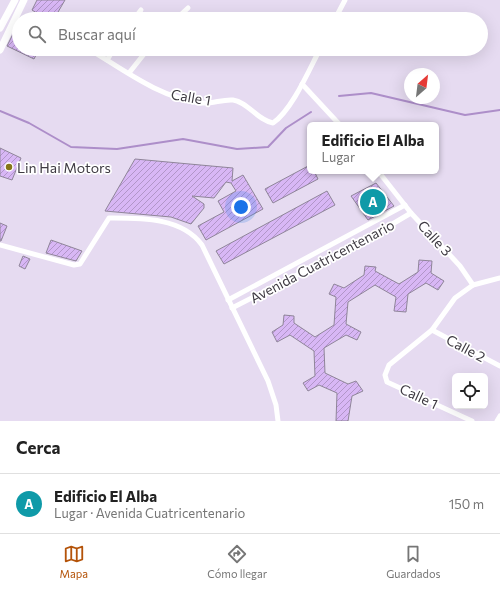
<!DOCTYPE html>
<html lang="es">
<head>
<meta charset="utf-8">
<style>
	body { margin:0; font-family:Commissioner,sans-serif; background:#f6f6f6; color:#222 }
	.controls { position:absolute; right:12px; bottom:12px; display:grid; overflow:hidden; border-radius:6px; box-shadow:0 4px 16px #0002 }
	.controls button { width:36px; height:36px; display:grid; place-items:center; padding:0; border:0; border-bottom:1px solid #e0e0e0; background:#fff; color:#222; font:20px sans-serif }
	.compass { position:absolute; left:404px; top:68px; width:36px; height:36px; border-radius:50%; background:#fff; box-shadow:0 4px 16px #0002; rotate:28deg }
	.you { position:absolute; left:241px; top:207px; width:14px; height:14px; margin:-10px; border:3px solid #fff; border-radius:50%; background:#1a73e8; box-shadow:0 0 0 6px #1a73e833 }
	.badge { display:grid; place-items:center; width:26px; height:26px; border-radius:50%; background:#b45309; color:#fff; font-size:13px; font-weight:700 }
	.pin { position:absolute; translate:-50% -50%; border:2px solid #fff; box-shadow:0 1px 4px #0006 }
	.popup { position:absolute; left:307px; top:122px; width:132px; height:52px; box-sizing:border-box; display:grid; place-content:center; border-radius:6px; background:#fff; filter:drop-shadow(0 1px 3px #0005); font-size:13px; white-space:nowrap; color:#767676 }
	.popup b { font-size:15px; color:#222 }
	.popup::after { content:''; position:absolute; left:50%; top:100%; margin-left:-8px; border:8px solid transparent; border-top-color:#fff }
	.list { margin:0; padding:0; list-style:none }
	h2 { display:flex; justify-content:space-between; align-items:center; height:52px; margin:0; padding:0 16px; font-size:17px }
	h2 small { font-size:13px; font-weight:400; color:#767676 }
	.list li { display:grid; grid-template-columns:26px 1fr auto; gap:12px; align-items:center; box-sizing:border-box; height:60px; padding:0 16px; border-top:1px solid #e0e0e0 }
	.list b { display:block; font-size:15px; white-space:nowrap }
	.list p { margin:0; font-size:13px; white-space:nowrap; color:#767676 }
	.list em { font-size:13px; font-style:normal; color:#767676 }
	.icon { flex:none; width:22px; height:22px; fill:none; stroke:currentColor; stroke-width:2; stroke-linecap:round; stroke-linejoin:round }
	.map { position:relative; flex:none; width:500px; height:421px; overflow:hidden }
	.search { position:absolute; background:#fff; box-shadow:0 4px 16px #0002; left:12px; right:12px; top:12px; height:44px; display:flex; align-items:center; gap:10px; box-sizing:border-box; padding:0 14px; border-radius:22px; color:#767676; font-size:15px }
	.sheet { height:112px; background:#fff }
	nav { display:flex; justify-content:space-around; align-items:center; box-sizing:border-box; height:56px; border-top:1px solid #e0e0e0; background:#fff; font-size:11px; color:#767676 }
	nav a { display:grid; justify-items:center; gap:2px }
	nav .on { color:#b45309 }
	.map>svg:first-child { display:block }
	.lines { fill:none; stroke-linecap:round; stroke-linejoin:round }
	.stream { stroke:#ad8ec9; stroke-width:2 }
	.building { fill:url(#building-hatch); stroke:#8f8599 }
	.street { stroke:#fff; stroke-width:5 }
	.secondary { stroke:#fff; stroke-width:7 }
	.poi-dot { fill:#867518; stroke:#fff; stroke-width:1.5 }
	.labels { text-anchor:middle; dominant-baseline:central; stroke-width:3.5; stroke-linejoin:round; paint-order:stroke }
	.street-label { font-size:14px; fill:#3e3a42; stroke:#fff }
	.poi-label { font-size:14px; fill:#3e3a42; stroke:#fff; text-anchor:start }
</style>
</head>
<body>
<div class="map">
<svg width="500" height="421" viewBox="0 0 500 421">
	<defs>
		<pattern id="building-hatch" width="6" height="6" patternUnits="userSpaceOnUse"><rect width="6" height="6" fill="#d8b7f5"/><path d="M-1 1l2-2M0 6l6-6M5 7l2-2" fill="none" stroke="#b196c8"/></pattern>
	</defs>
	<rect width="100%" height="100%" fill="#e6dbf1"/>
	<g class="lines">
		<g class="stream">
			<polyline points="339,96 371,93 465,115 500,110"/>
			<polyline points="0,111 29,123 71,147 117,149 183,139 237,149 268,147 286,128 311,112"/>
		</g>
	</g>
	<g class="building">
		<polygon points="37,0 65,0 54,19 46,19 32,10"/>
		<polygon points="19,22 19,49 39,49 34,59 7,46"/>
		<polygon points="0,148 21,158 12,180 0,176"/>
		<polygon points="135,159 233,168 232,181 243,175 263,209 206,240 198,226 224,212 218,201 236,191 231,183 226,182 214,198 192,196 204,204 204,208 191,224 171,217 105,211"/>
		<polygon points="310,165 310,171 314,171 318,179 273,203 265,189"/>
		<polygon points="376,183 394,206 368,220 351,196"/>
		<polygon points="327,191 335,205 224,264 216,251"/>
		<polygon points="0,223 7,226 1,241 0,241"/>
		<polygon points="51,240 82,251 76,261 46,253"/>
		<polygon points="23,256 30,259 25,269 19,266"/>
		<polygon points="419,260 432,261 431,273 444,281 438,290 426,283 408,294 406,312 394,311 396,297 375,285 348,302 346,324 361,332 357,340 346,335 324,348 325,373 348,384 356,381 363,391 352,396 348,421 336,421 337,393 319,385 308,391 303,383 315,376 314,351 290,335 277,342 272,332 283,325 284,315 294,316 294,323 315,337 334,325 336,297 329,294 334,284 344,288 364,275 365,266 376,267 375,271 399,284 418,272"/>
	</g>
	<g class="lines">
		<g class="street">
			<polyline points="134,19 141,10"/>
			<polyline points="176,19 188,8"/>
			<polyline points="335,19 345,0"/>
			<path d="M89,49C124,70 160,98 202,103C212,104 223,99 233,100C248,102 257,120 273,123C292,110 309,70 320,49"/>
			<polyline points="107,60 114,49"/>
			<polyline points="129,73 148,49"/>
			<polyline points="302,84 340,125"/>
			<polyline points="378,171 411,213 460,266 473,285"/>
			<path d="M0,245L74,265L80,264L109,218C140,218 182,217 202,245L268,381L276,405L278,421"/>
			<polyline points="228,300 405,205"/>
			<polyline points="232,308 362,242 411,213"/>
			<polyline points="432,330 500,366"/>
			<polyline points="472,421 387,382 385,375 389,365 432,330 455,298 473,285 500,278"/>
			<polyline points="497,421 500,416"/>
		</g>
		<g class="secondary">
			<polyline points="0,28 15,0"/>
			<polyline points="0,50 24,0"/>
		</g>
	</g>
	<circle class="poi-dot" cx="9" cy="167" r="4"/>
	<g class="labels">
		<g class="street-label">
			<text transform="translate(191 97) rotate(10)">Calle 1</text>
			<text transform="translate(435 238) rotate(47)">Calle 3</text>
			<text transform="translate(322 261) rotate(-28)">Avenida Cuatricentenario</text>
			<text transform="translate(466 348) rotate(28)">Calle 2</text>
			<text transform="translate(419 396) rotate(25)">Calle 1</text>
		</g>
		<g class="poi-label">
			<text x="17" y="167">Lin Hai Motors</text>
		</g>
	</g>
</svg>
<div class="controls">
<button><svg class="icon" aria-label="locate" viewBox="0 0 24 24"><circle cx="12" cy="12" r="6"/><path d="M12 2v4M12 18v4M2 12h4M18 12h4"/></svg></button>
</div>
<svg class="compass" viewBox="-18 -18 36 36"><path d="M0-13l5 13h-10z" fill="#e53935"/><path d="M0 13l5-13h-10z" fill="#767676"/></svg>
<div class="you"></div>
<div class="pin badge" style="left:373px;top:202px;background:#0f9aa8">A</div>
<div class="popup"><b>Edificio El Alba</b>Lugar</div>
<div class="search"><svg class="icon" aria-label="search" viewBox="0 0 24 24"><circle cx="10" cy="10" r="6"/><path d="M15 15l6 6"/></svg>Buscar aquí</div>
</div>
<section class="sheet">
<h2>Cerca<small></small></h2>
<ul class="list">
<li><span class="badge" style="background:#0f9aa8">A</span><div><b>Edificio El Alba</b><p>Lugar · Avenida Cuatricentenario</p></div><em>150 m</em></li>
</ul>
</section>
<nav>
<a class="on"><svg class="icon" aria-label="map" viewBox="0 0 24 24"><path d="M3 6l6-2 6 2 6-2v14l-6 2-6-2-6 2zM9 4v14M15 6v14"/></svg>Mapa</a>
<a><svg class="icon" aria-label="directions" viewBox="0 0 24 24"><path d="M12 3l9 9-9 9-9-9zM9 14v-3h6M13 9l2 2-2 2"/></svg>Cómo llegar</a>
<a><svg class="icon" aria-label="saved" viewBox="0 0 24 24"><path d="M7 4h10v16l-5-4-5 4z"/></svg>Guardados</a>
</nav>
</body>
</html>
